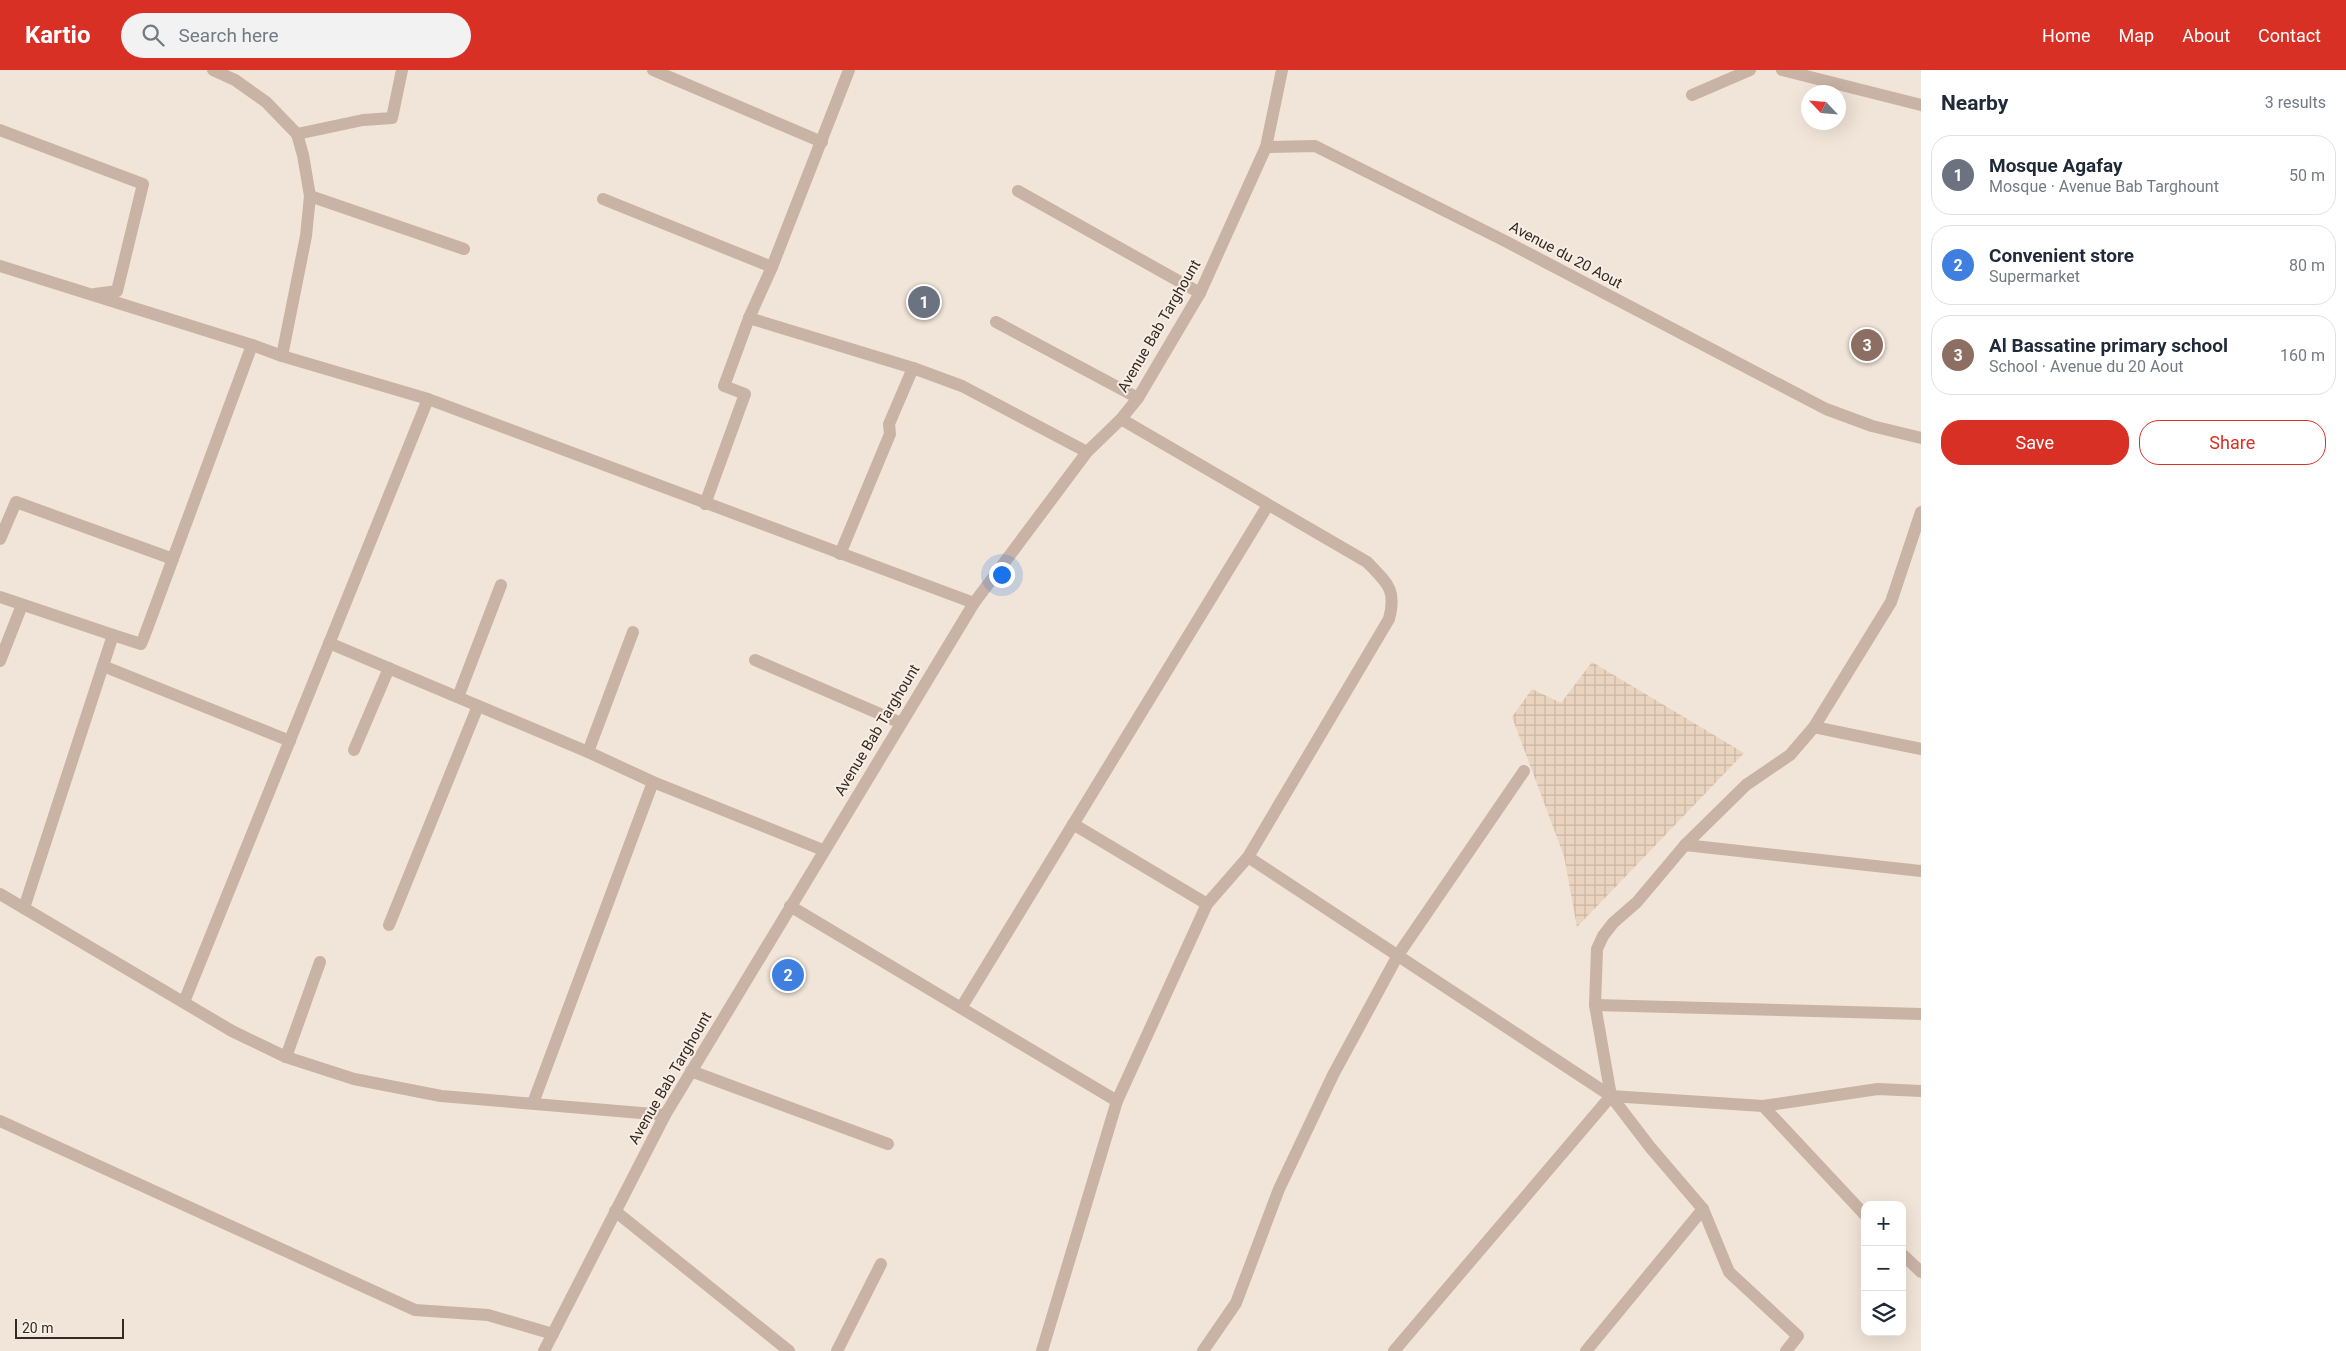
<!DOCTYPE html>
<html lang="en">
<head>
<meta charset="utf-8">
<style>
	body { margin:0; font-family:Roboto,sans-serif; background:#f2f2f3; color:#1f2937 }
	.controls { position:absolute; right:15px; bottom:15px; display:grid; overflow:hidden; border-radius:10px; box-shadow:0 5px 20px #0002 }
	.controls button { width:45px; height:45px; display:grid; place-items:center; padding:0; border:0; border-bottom:1px solid #e0e1e3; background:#fff; color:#1f2937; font:25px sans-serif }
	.compass { position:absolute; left:1801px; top:15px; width:45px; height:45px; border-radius:50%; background:#fff; box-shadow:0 5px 20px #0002; rotate:296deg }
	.scale { position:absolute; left:15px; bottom:12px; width:109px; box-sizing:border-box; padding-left:5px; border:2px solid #352a26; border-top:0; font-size:14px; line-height:18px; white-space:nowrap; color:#352a26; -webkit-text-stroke:4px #f9eee4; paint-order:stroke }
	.you { position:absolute; left:1001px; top:504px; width:18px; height:18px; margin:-12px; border:4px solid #fff; border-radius:50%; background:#1a73e8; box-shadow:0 0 0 8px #1a73e833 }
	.badge { display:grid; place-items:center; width:32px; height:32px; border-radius:50%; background:#d93025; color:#fff; font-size:16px; font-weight:700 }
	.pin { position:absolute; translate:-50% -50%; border:2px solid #fff; box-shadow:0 1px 5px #0006 }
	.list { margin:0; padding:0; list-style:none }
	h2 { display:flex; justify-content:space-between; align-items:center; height:65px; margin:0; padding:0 20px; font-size:21px }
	h2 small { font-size:16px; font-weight:400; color:#747a83 }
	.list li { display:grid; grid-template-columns:32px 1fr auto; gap:15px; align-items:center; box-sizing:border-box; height:80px; margin:0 10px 10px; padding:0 10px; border:1px solid #e0e1e3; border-radius:20px }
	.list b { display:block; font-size:19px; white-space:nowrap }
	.list p { margin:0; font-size:16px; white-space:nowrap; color:#747a83 }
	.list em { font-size:16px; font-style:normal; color:#747a83 }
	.actions { display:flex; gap:10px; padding:15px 20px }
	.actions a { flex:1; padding:11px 0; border:1px solid #d93025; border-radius:20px; text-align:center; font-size:18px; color:#d93025 }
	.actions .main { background:#d93025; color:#fff }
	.icon { flex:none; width:28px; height:28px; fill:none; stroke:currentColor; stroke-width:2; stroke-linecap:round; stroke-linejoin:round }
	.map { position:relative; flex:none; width:1921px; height:1281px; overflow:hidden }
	header { display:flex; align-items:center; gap:30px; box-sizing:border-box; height:70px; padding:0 25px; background:#d93025; color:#fff }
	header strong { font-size:24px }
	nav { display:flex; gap:28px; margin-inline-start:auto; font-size:18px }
	.search { width:350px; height:45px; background:#f2f2f3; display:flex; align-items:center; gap:12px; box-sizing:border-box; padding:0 18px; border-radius:28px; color:#747a83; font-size:19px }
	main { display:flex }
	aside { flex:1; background:#fff }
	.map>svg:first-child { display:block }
	.plaza { fill:url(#plaza-grid) }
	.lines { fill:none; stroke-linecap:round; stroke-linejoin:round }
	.service { stroke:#c9b3a4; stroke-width:12 }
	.minor { stroke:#c9b3a4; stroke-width:12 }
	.tertiary { stroke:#c9b3a4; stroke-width:12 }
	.labels { text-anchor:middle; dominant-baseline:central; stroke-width:4; stroke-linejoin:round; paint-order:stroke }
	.street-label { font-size:15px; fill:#352a26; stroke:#f9eee4 }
</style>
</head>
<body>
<header>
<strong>Kartio</strong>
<div class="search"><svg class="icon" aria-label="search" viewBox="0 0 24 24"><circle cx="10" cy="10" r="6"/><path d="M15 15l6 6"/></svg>Search here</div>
<nav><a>Home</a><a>Map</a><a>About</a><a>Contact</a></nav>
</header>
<main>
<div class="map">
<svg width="1921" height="1281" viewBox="0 0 1921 1281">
	<defs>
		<pattern id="plaza-grid" width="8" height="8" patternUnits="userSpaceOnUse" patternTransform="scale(1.25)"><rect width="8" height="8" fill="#ead4bf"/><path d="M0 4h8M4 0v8" fill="none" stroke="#c9b6a4"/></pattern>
	</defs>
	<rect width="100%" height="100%" fill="#f1e4d8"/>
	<polygon class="plaza" points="1592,592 1744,683 1577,857 1564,786 1512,647 1532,619 1561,633"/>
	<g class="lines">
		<polyline class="service" points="0,1051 415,1240 488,1245 553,1264"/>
		<g class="minor">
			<polyline points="213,0 235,10 266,32 297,64 303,85 310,126 306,166 282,286"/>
			<polyline points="653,0 822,72"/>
			<polyline points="849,0 772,197 749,248 913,298 962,316 1087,382"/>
			<polyline points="1782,0 1921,35"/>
			<polyline points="1692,25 1750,0"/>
			<polyline points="0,60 143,114 117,221 95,224"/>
			<polyline points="297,64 363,50 392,48 402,0"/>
			<polyline points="1018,121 1200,223"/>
			<polyline points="310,126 464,179"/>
			<polyline points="603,129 772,197"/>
			<polyline points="0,196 252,275 282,286 428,329 974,533"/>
			<polyline points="996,252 1138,328"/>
			<polyline points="705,434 745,324 724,316 749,248"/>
			<polyline points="0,469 16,432 173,489"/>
			<polyline points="840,484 890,364 889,354 913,298"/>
			<polyline points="0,527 113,565"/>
			<polyline points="329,573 588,682 653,712 823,780"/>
			<polyline points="755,590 901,653"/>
			<polyline points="0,591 22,535"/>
			<polyline points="103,596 290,671"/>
			<polyline points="458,627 501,515"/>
			<polyline points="1814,657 1921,679"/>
			<polyline points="354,680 389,598"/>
			<polyline points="588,682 633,562"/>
			<polyline points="1073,754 1207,834"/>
			<polyline points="1685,775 1921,801"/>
			<polyline points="1248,787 1611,1026 1763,1036 1878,1019 1921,1021"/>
			<polyline points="0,824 232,961 286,987 354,1009 441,1026 665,1045"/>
			<polyline points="790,836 1117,1031"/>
			<polyline points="24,838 113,565 141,574 144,567 252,275"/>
			<polyline points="389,855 478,636"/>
			<polyline points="184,932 428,329"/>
			<polyline points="1595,935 1921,944"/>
			<polyline points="961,938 1268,435"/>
			<polyline points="286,987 320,892"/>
			<polyline points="691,1001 888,1074"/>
			<polyline points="1611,1026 1650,1077 1703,1139 1729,1202 1798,1266 1786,1281"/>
			<polyline points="533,1033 653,712"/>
			<polyline points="1763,1036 1865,1145"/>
			<polyline points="615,1141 789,1281"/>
			<polyline points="1902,1184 1921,1202"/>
			<polyline points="837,1281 881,1194"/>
			<path d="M1042,1281L1117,1031L1207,834L1248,787L1389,549C1397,519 1387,513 1367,492L1121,349"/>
			<polyline points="1203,1281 1236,1233 1279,1119 1333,1005 1398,885 1524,701"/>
			<polyline points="1394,1281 1611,1026 1595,935 1597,879 1603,866 1613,853 1637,832 1685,775 1746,715 1790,685 1814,657 1891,532 1921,442"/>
			<polyline points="1586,1281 1703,1139"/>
		</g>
		<g class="tertiary">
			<polyline points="1266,77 1315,76 1505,171 1826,339 1872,356 1921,368"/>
			<polyline points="544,1281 665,1045 974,533 1087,382 1121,349 1138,328 1200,223 1266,77 1282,0"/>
		</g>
	</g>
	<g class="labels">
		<g class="street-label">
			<text transform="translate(1566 185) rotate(28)">Avenue du 20 Aout</text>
			<text transform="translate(1159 256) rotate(-60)">Avenue Bab Targhount</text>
			<text transform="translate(877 660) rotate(-59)">Avenue Bab Targhount</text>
			<text transform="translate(670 1008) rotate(-60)">Avenue Bab Targhount</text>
		</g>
	</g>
</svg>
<div class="controls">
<button>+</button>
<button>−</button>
<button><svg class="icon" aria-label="layers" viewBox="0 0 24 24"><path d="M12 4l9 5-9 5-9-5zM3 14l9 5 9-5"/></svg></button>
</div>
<svg class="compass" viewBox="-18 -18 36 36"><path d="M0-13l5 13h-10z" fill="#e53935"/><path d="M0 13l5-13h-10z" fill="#747a83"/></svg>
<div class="scale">20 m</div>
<div class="you"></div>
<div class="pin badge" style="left:924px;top:232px;background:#6b7280">1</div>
<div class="pin badge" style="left:788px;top:905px;background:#3f7fe0">2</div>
<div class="pin badge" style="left:1867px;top:275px;background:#8d6e63">3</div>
</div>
<aside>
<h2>Nearby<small>3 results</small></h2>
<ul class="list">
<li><span class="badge" style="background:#6b7280">1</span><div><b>Mosque Agafay</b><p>Mosque · Avenue Bab Targhount</p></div><em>50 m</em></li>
<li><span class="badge" style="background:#3f7fe0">2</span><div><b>Convenient store</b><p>Supermarket</p></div><em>80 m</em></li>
<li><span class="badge" style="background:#8d6e63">3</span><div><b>Al Bassatine primary school</b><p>School · Avenue du 20 Aout</p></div><em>160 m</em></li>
</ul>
<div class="actions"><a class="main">Save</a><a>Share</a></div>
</aside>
</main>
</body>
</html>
